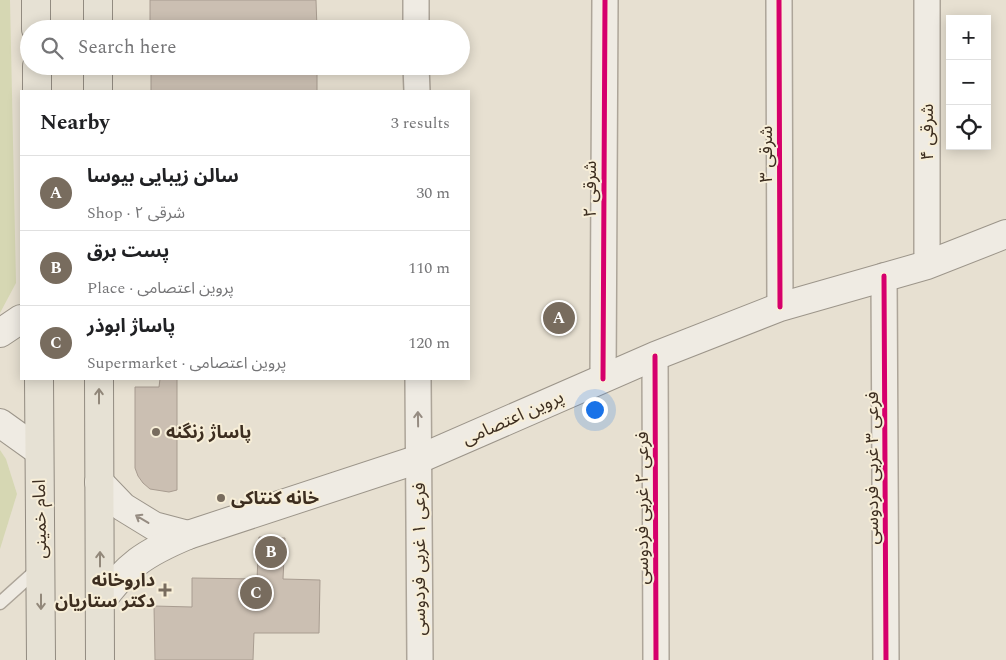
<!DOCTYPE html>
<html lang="en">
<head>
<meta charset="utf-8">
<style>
	body { margin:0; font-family:Spectral,"Noto Sans Arabic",serif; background:#f6f6f6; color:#202124 }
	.controls { position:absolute; right:15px; top:15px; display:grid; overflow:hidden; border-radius:0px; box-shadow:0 2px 12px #0003 }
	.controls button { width:45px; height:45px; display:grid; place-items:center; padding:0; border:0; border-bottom:1px solid #e0e0e0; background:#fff; color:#202124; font:25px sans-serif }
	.you { position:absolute; left:594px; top:409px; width:18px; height:18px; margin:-12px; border:4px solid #fff; border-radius:50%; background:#1a73e8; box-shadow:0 0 0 8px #1a73e833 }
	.badge { display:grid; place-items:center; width:32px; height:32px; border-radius:50%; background:#786c5e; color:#fff; font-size:16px; font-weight:700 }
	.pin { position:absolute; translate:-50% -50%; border:2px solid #fff; box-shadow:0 1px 5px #0006 }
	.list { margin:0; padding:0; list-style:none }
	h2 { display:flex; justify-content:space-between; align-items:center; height:65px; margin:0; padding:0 20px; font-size:21px }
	h2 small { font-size:16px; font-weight:400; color:#757577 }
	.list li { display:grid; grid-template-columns:32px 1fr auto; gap:15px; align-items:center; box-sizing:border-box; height:75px; padding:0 20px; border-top:1px solid #e0e0e0 }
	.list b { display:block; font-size:19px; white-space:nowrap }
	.list p { margin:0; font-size:16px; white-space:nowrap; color:#757577 }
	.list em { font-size:16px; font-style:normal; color:#757577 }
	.icon { flex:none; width:28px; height:28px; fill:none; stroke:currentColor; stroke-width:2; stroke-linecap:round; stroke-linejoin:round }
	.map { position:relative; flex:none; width:1006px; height:660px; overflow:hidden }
	.search { position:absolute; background:#fff; box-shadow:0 2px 12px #0003; left:20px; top:20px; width:450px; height:55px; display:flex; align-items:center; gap:12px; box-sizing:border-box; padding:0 18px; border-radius:28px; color:#757577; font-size:19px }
	.panel { position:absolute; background:#fff; box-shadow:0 2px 12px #0003; left:20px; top:90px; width:450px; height:290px; border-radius:0px }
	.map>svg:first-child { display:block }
	.green { fill:#d6d7b3 }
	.building { fill:#cbbfb2; stroke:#a89c90 }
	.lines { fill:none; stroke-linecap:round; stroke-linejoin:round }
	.service-casing { stroke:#ada599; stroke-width:15 }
	.minor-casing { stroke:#ada599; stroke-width:28 }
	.secondary-casing { stroke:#9c958a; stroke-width:30 }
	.primary-casing { stroke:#928b80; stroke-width:30 }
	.service { stroke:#efebe3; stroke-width:12 }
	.minor { stroke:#efebe3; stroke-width:25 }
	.secondary { stroke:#efebe3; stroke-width:28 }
	.primary { stroke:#e6e1d4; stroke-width:28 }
	.cycleway-casing { stroke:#f7eed8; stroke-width:8 }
	.cycleway { stroke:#d6006c; stroke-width:5 }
	.oneway { stroke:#92887a }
	.oneway2 { stroke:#968c82 }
	.poi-dot { fill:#786c5e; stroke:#f7eed8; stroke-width:2 }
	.labels { text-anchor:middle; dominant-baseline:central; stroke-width:4; stroke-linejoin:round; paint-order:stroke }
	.street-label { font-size:18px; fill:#3d2e20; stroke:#f7eed8 }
	.poi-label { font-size:18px; font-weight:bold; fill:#3d2e20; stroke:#f7eed8; text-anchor:start }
</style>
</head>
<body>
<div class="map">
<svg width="1006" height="660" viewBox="0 0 1006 660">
	<rect width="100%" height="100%" fill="#e7e0d1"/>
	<g class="green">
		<polygon points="0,0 10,0 16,283 0,313"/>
		<polygon points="0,450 6,459 17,494 0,549"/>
	</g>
	<g class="building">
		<polygon points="150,0 316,0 317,29 150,29"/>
		<rect x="151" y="66" width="166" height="25"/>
		<polygon points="160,379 177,379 177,490 169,492 150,489 143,483 138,476 135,468 135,387 159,387"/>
		<polygon points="259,537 285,538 283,579 320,580 319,633 254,633 253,660 155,660 154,606 192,607 192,578 257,579"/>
	</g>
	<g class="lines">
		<defs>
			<polyline id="service" points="0,603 39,568"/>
			<g id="minor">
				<polyline points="416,0 416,29"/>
				<polyline points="779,0 780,307"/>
				<polyline points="416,66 417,91"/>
				<polyline points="927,265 927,0"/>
				<polyline points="884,276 886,660"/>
				<polyline points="655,356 656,660"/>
				<polyline points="418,379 420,660"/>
				<polyline points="603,379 605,0"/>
			</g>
			<g id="secondary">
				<polyline points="0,333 21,319"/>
				<polyline points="0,423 39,451"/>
				<polyline points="99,482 123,507 154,526 188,535"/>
				<path d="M100,603C127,565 145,553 188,535L419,459L655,356L780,307L927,265L1006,234"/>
			</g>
			<g id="primary">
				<polyline points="36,0 36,29"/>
				<polyline points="98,0 98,29"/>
				<polyline points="37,66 37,91"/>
				<polyline points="98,66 98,91"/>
				<polyline points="39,379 41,660"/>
				<polyline points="99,379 100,660"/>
			</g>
		</defs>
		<use href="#service" class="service-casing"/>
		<use href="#minor" class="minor-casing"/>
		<use href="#secondary" class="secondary-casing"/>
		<use href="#primary" class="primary-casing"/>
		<use href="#service" class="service"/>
		<use href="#minor" class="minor"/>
		<use href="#secondary" class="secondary"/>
		<use href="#primary" class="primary"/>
		<defs>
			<g id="cycleway">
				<polyline points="779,0 780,307"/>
				<polyline points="884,276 886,660"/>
				<polyline points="655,356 656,660"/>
				<polyline points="603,379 605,0"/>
			</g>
		</defs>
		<use href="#cycleway" class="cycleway-casing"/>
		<use href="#cycleway" class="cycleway"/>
	</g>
	<defs><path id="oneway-shaft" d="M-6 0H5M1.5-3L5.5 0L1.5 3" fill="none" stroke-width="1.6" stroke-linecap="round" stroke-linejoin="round" transform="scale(1.25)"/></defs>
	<g class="oneway">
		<use href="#oneway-shaft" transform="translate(99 396) rotate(-90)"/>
		<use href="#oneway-shaft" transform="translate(100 559) rotate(-90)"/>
		<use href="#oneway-shaft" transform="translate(41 602) rotate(90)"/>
	</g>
	<g class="oneway2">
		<use href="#oneway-shaft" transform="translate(418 419) rotate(-91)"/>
		<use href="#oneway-shaft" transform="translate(142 519) rotate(-149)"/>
	</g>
	<g class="poi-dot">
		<circle cx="156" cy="432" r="5"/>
		<circle cx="221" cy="498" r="5"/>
		<path d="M162.5 582.5h5v5h5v5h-5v5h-5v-5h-5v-5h5z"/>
	</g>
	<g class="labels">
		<g class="street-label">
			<text transform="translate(927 132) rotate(-90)">۴ شرقی</text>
			<text transform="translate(766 154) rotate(-90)">۳ شرقی</text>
			<text transform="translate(590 189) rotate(-90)">۲ شرقی</text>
			<text transform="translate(513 418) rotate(-24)">پروین اعتصامی</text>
			<text transform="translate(872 468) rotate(-90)">فرعی ۳ غربی فردوسی</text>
			<text transform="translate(642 508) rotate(-90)">فرعی ۲ غربی فردوسی</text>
			<text transform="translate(40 519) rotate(-91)">امام خمینی</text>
			<text transform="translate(419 559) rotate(-90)">فرعی ۱ غربی فردوسی</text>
		</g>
		<g class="poi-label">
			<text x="166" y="432">پاساژ زنگنه</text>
			<text x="231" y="498">خانه کنتاکی</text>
			<text x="155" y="580" text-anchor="end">داروخانه<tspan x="155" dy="21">دکتر ستاریان</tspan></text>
		</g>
	</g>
</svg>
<div class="controls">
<button>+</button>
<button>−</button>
<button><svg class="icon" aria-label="locate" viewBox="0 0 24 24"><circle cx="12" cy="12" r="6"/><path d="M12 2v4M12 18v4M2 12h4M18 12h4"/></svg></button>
</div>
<div class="you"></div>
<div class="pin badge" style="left:559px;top:318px">A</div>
<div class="pin badge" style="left:271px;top:552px">B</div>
<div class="pin badge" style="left:256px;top:593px">C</div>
<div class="search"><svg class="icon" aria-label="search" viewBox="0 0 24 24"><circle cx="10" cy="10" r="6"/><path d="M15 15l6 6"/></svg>Search here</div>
<section class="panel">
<h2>Nearby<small>3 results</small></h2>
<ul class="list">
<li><span class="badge">A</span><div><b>سالن زیبایی بیوسا</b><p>Shop · ۲ شرقی</p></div><em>30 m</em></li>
<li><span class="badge">B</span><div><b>پست برق</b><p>Place · پروین اعتصامی</p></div><em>110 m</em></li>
<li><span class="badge">C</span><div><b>پاساژ ابوذر</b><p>Supermarket · پروین اعتصامی</p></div><em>120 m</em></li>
</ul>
</section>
</div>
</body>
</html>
